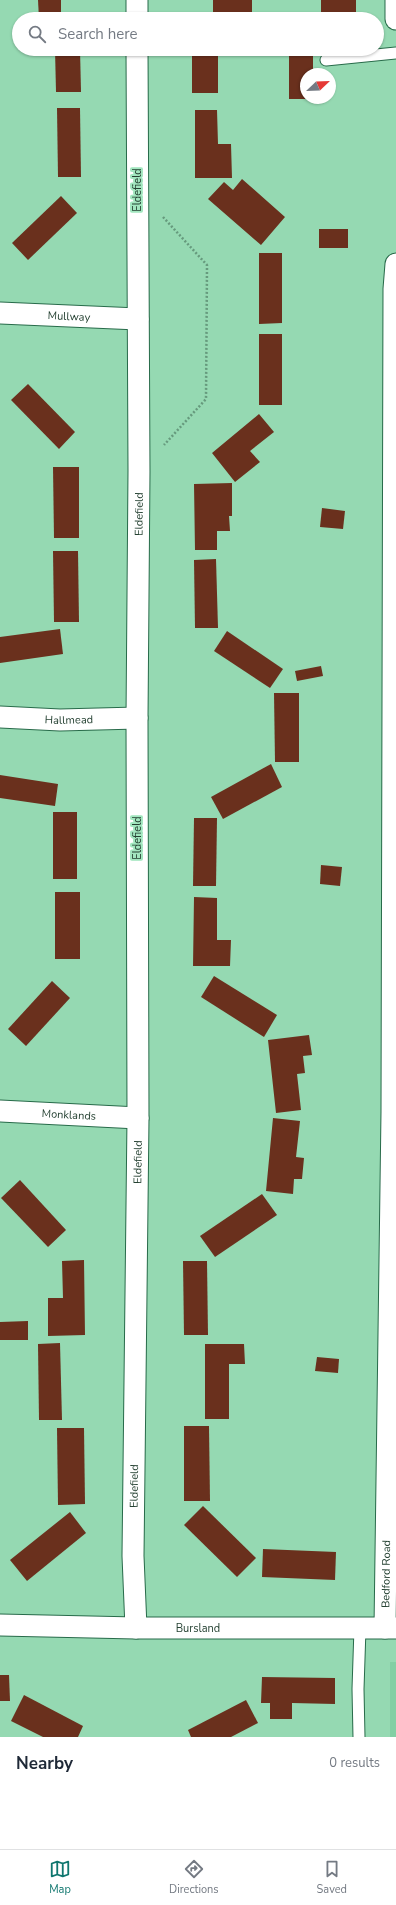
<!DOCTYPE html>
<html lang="en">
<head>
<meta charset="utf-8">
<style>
	body { margin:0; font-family:"Nunito Sans",sans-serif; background:#f2f2f3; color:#1f2937 }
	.compass { position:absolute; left:300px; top:68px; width:36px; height:36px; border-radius:50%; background:#fff; box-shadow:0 1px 3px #0004; rotate:67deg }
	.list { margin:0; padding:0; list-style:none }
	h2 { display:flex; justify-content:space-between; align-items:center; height:52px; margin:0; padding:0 16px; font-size:17px }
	h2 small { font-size:13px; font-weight:400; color:#747a83 }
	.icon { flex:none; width:22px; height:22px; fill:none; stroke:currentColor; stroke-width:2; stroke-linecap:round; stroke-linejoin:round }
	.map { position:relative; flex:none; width:396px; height:1737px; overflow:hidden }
	.search { position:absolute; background:#fff; box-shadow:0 1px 3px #0004; left:12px; right:12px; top:12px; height:44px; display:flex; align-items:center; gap:10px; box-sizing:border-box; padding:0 14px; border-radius:22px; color:#747a83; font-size:15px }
	.sheet { height:112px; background:#fff }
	nav { display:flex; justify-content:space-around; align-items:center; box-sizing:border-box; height:56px; border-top:1px solid #e0e1e3; background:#fff; font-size:11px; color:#747a83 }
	nav a { display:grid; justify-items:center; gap:2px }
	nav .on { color:#0f766e }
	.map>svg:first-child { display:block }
	.built { fill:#83cfa4 }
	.building { fill:#6a301d }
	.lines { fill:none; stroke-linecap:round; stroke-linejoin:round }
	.lane-casing { stroke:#286b4a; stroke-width:13 }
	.street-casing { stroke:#286b4a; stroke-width:23 }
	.path { stroke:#669a7d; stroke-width:2.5; stroke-dasharray:2 2; stroke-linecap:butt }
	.lane { stroke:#fff; stroke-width:11 }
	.street { stroke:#fff; stroke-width:21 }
	.labels { text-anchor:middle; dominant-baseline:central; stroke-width:4; stroke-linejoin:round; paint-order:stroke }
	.street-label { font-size:11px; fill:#254132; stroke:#a2e6bf }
</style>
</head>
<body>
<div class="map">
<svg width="396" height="1737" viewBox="0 0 396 1737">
	<rect width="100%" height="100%" fill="#95d9b2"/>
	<rect class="built" x="390" y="1662" width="6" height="75"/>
	<g class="building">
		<polygon points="38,0 61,0 61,19 39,19"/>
		<rect x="213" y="0" width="39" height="19"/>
		<rect x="321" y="0" width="35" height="14"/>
		<polygon points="55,49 80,49 81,92 56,92"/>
		<rect x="192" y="49" width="26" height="44"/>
		<polygon points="289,49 313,49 313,74 306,74 306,99 289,99"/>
		<polygon points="57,108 80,108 81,177 58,177"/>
		<polygon points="195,110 217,110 218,144 231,144 232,178 195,178"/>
		<polygon points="242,179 285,217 261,245 208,199 224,182 233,190"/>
		<polygon points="61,196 77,213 28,260 12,243"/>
		<rect x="319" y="229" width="29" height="19"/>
		<polygon points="259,253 282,253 282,323 259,324"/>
		<rect x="259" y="334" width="23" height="71"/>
		<polygon points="28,384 75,432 59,449 11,400"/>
		<polygon points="259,414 274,432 250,451 260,462 235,482 212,453"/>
		<polygon points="53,467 79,467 79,538 54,538"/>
		<polygon points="232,483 232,516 229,516 230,531 217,531 217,550 195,550 194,484"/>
		<polygon points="322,508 345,511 343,529 320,527"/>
		<polygon points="53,551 78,551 79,622 54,622"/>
		<polygon points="216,559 218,628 195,628 194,560"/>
		<polygon points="60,629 63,654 0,663 0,637"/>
		<polygon points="227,631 283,669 270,688 214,651"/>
		<polygon points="321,666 323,676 297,681 295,671"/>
		<polygon points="274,693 299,693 299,762 275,762"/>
		<polygon points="271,764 282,787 223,819 211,797"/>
		<polygon points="0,775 58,784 55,806 0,798"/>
		<rect x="53" y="812" width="24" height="67"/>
		<polygon points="194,818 217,818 216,886 193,886"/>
		<polygon points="321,865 342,867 340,886 320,884"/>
		<rect x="55" y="892" width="25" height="67"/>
		<polygon points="194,897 217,898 217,940 231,940 230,966 193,966"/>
		<polygon points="214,976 277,1015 264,1037 201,997"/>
		<polygon points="52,981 70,998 26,1046 8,1029"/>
		<polygon points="309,1035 312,1055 303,1056 305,1073 297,1074 301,1110 276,1113 268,1040"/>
		<polygon points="273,1118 300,1121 296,1157 304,1158 302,1179 294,1179 293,1194 266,1191"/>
		<polygon points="20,1180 66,1230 48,1247 1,1198"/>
		<polygon points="262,1194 277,1215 215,1257 200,1236"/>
		<polygon points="84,1260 85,1335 48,1336 48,1298 63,1298 62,1261"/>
		<polygon points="183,1261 207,1261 208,1335 184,1335"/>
		<polygon points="28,1321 28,1340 0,1340 0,1322"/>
		<polygon points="60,1343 62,1420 39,1420 38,1344"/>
		<polygon points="205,1344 244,1344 245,1364 229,1364 229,1419 205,1419"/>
		<polygon points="317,1357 339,1359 338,1373 315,1371"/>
		<polygon points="184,1426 209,1426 210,1501 184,1501"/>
		<polygon points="57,1428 84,1428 85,1504 58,1505"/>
		<polygon points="203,1506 256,1558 237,1577 184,1525"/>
		<polygon points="70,1512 86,1533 27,1581 10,1560"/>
		<polygon points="263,1549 336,1552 335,1580 262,1577"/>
		<polygon points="0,1675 9,1675 10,1701 0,1701"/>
		<polygon points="262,1677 335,1678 335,1704 292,1703 292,1719 270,1719 270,1703 261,1703"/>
		<polygon points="24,1695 83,1726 78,1737 43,1737 11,1721"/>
		<polygon points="246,1700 258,1723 231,1737 191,1737 188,1730"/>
	</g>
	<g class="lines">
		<defs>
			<g id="lane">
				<polyline points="326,60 396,53"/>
				<polyline points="359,1737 358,1689 360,1628"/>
			</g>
			<g id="street">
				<polyline points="137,0 137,19"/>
				<polyline points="396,0 396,19"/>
				<path id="s1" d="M0,313L138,319"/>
				<path id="s2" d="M0,717L60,720L137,718"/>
				<path id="s3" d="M0,1111L138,1118"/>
				<path id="s4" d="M0,1625L136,1628H396"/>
				<path id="s5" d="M136,1628L133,1556L138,1118L137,718L139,471L137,49"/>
				<path id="s6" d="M385,1628L392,1112L394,289L396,264"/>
			</g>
		</defs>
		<use href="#lane" class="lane-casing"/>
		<use href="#street" class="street-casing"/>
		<polyline class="path" points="163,217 207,265 206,399 164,445"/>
		<use href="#lane" class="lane"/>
		<use href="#street" class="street"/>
	</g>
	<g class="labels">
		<g class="street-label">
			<text transform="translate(137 190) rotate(-90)">Eldefield</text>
			<text stroke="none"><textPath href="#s1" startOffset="69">Mullway</textPath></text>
			<text stroke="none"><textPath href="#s5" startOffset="1114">Eldefield</textPath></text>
			<text stroke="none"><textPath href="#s2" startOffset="69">Hallmead</textPath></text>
			<text transform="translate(137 838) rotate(-90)">Eldefield</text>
			<text stroke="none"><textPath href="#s3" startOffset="69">Monklands</textPath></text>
			<text stroke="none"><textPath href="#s5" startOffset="466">Eldefield</textPath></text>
			<text stroke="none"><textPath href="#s5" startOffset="142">Eldefield</textPath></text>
			<text stroke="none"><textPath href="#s6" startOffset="54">Bedford Road</textPath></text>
			<text stroke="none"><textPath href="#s4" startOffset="198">Bursland</textPath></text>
		</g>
	</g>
</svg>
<svg class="compass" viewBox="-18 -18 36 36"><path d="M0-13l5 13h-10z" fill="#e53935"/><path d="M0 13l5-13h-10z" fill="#747a83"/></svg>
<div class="search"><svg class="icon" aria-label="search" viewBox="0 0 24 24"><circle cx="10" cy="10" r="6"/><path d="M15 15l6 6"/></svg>Search here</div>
</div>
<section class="sheet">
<h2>Nearby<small>0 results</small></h2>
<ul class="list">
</ul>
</section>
<nav>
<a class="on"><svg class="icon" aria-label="map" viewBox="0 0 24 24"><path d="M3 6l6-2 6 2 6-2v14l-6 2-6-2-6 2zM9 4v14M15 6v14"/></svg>Map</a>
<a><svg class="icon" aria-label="directions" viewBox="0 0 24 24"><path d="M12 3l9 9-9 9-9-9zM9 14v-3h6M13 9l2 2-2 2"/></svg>Directions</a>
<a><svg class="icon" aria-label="saved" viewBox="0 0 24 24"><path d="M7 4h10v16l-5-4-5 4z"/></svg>Saved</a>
</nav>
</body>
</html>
